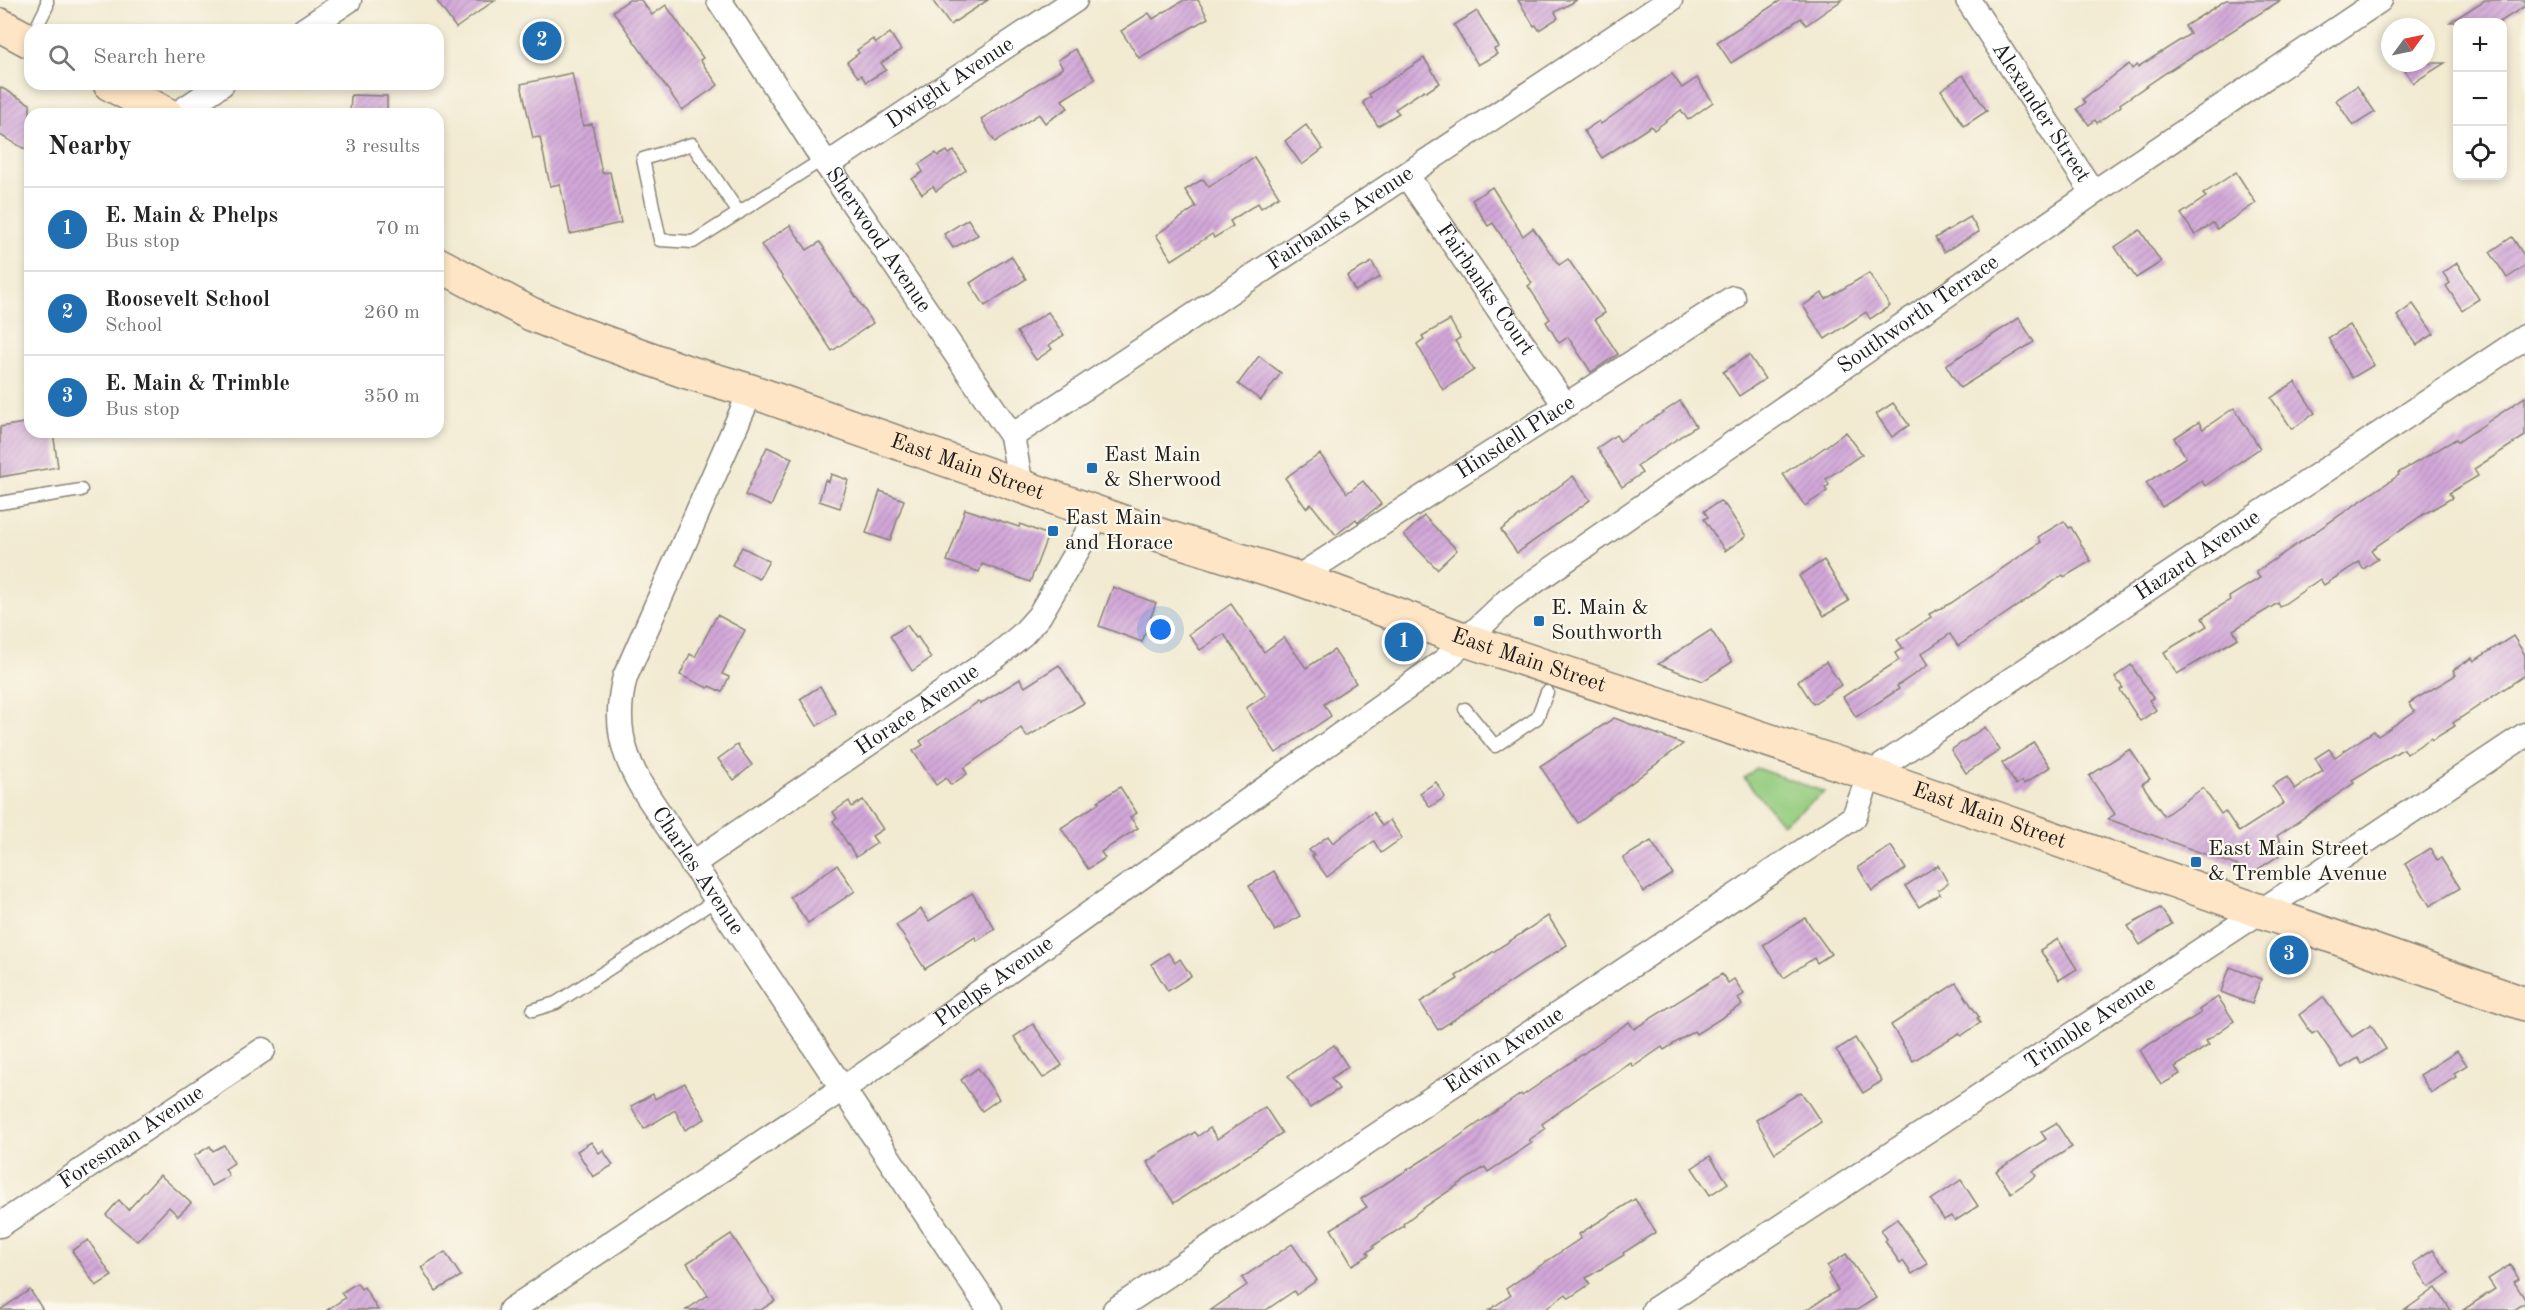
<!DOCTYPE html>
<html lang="en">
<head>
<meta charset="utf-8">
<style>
	body { margin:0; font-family:"Old Standard TT",serif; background:#f6f6f6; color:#222 }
	.controls { position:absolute; right:18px; top:18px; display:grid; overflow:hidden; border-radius:12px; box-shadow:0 3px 9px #0003 }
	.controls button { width:54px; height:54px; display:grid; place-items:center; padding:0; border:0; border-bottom:2px solid #e0e0e0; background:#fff; color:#222; font:30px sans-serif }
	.compass { position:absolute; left:2381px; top:18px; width:54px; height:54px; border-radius:50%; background:#fff; box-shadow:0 3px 9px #0003; rotate:57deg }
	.you { position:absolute; left:1161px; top:630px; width:21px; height:21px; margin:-15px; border:4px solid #fff; border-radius:50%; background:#1a73e8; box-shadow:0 0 0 9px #1a73e833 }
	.badge { display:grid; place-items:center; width:39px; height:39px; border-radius:50%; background:#1f6fb2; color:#fff; font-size:20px; font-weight:700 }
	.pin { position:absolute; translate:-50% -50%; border:3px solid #fff; box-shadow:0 2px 6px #0006 }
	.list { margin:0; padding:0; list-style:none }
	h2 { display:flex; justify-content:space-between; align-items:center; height:78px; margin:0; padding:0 24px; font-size:26px }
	h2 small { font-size:20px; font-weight:400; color:#767676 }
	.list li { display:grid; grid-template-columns:39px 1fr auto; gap:18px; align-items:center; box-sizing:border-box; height:84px; padding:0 24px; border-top:2px solid #e0e0e0 }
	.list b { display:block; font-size:22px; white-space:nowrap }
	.list p { margin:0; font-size:20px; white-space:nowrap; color:#767676 }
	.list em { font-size:20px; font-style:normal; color:#767676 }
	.icon { flex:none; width:33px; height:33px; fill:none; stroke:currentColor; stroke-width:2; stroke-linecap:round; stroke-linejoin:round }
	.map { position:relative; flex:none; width:2525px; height:1310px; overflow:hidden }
	.search { position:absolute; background:#fff; box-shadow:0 3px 9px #0003; left:24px; top:24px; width:420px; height:66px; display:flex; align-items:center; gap:15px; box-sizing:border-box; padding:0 21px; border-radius:18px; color:#767676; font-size:22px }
	.panel { position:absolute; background:#fff; box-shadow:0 3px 9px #0003; left:24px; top:108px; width:420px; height:330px; border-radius:18px }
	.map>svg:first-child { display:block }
	.green { fill:#94cc7f; stroke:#58744e; stroke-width:1.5 }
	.building { fill:url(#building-hatch) }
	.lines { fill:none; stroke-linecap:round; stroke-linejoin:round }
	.lane-casing { stroke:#878376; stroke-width:15 }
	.street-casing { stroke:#878376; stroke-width:27 }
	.secondary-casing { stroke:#878376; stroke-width:36 }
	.lane { stroke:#fff; stroke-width:12 }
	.street { stroke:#fff; stroke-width:24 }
	.secondary { stroke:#fee5c5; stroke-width:33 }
	.poi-dot { fill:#1f6fb2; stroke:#fbf7ec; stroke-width:2 }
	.labels { text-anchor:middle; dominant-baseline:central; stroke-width:4.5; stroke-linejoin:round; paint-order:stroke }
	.street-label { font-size:22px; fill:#1c1c1c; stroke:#fbf7ec }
	.poi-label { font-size:22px; fill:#1c1c1c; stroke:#fbf7ec; text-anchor:start }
</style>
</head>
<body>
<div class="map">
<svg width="2525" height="1310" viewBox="0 0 2525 1310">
	<defs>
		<pattern id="building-hatch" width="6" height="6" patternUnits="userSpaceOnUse" patternTransform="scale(1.5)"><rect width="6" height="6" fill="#d1a7d8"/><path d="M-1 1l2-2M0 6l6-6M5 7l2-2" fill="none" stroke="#b38fb9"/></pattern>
	</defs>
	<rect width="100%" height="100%" fill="#fbf7ec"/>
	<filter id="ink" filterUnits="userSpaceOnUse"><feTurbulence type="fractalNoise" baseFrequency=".0167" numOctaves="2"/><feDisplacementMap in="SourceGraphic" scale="12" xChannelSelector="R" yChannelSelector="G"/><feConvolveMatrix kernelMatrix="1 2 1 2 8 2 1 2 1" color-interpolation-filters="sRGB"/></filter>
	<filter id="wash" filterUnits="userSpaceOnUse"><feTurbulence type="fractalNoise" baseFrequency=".008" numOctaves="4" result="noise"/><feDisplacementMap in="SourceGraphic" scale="24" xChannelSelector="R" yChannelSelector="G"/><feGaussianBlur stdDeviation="1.35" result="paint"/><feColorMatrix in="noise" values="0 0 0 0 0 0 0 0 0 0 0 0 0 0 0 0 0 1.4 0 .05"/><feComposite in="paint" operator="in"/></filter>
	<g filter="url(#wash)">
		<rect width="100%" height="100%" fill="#f2ead1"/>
		<polygon class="green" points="1756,768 1825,792 1782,824 1744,778"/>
		<g id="blocks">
			<g class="building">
				<polygon points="436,0 495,0 456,28"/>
				<polygon points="629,0 641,0 652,15 666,5 703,58 700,60 718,85 682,110 613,11"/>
				<polygon points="932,0 988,0 950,25"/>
				<polygon points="1184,0 1198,0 1208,18 1139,58 1121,31 1149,13 1153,19"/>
				<polygon points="1518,0 1577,0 1555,12 1558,18 1539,30 1536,25 1534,26"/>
				<polygon points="1781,0 1842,0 1806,25 1801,18 1731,63 1717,42"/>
				<polygon points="2226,0 2281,0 2167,72 2120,104 2121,106 2097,123 2095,120 2089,125 2077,109 2085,103 2083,99 2129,64 2132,69 2137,65 2138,67 2190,34 2185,26"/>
				<polygon points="2485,0 2525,0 2525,6 2500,22 2450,22"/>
				<polygon points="1477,11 1499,47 1494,49 1497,54 1478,65 1454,25"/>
				<polygon points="890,33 901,50 881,63 886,70 866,82 861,75 858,77 847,62 859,53 857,50 873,39 876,43"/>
				<polygon points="1075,49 1095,79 1062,100 1068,108 1045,123 1039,114 995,142 981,119 1063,68 1058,60"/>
				<polygon points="1424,58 1440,83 1426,92 1424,90 1395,109 1399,113 1378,126 1363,102 1371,97 1369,94"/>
				<polygon points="2400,63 2445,63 2413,83"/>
				<polygon points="572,73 583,126 592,124 602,173 610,172 621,223 570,234 560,184 550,186 540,137 533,138 521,84"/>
				<polygon points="1672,74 1682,88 1697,78 1713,102 1688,120 1681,110 1654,130 1651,126 1602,158 1584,131 1599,121 1601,124"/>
				<polygon points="1963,75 1987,111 1964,126 1941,90"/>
				<polygon points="2357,86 2375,112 2353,126 2336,100"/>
				<polygon points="0,87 30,104 30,152 0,135"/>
				<polygon points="351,95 387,96 387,114 350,114"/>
				<polygon points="1306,125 1323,149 1302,165 1285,141"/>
				<polygon points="947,151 949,154 954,151 966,170 936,191 933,186 922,194 912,179 923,172 919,164 936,153 938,156"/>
				<polygon points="1254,157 1279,196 1261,208 1258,203 1230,221 1233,226 1214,238 1212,234 1209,236 1172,260 1156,235 1196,207 1185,190 1203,179 1209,187"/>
				<polygon points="2236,172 2256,203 2217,229 2213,223 2195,235 2181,214 2206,197 2203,194"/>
				<polygon points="1492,187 1523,236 1533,228 1559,265 1568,259 1605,313 1595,319 1618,354 1591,372 1568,337 1559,343 1546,322 1550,319 1528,286 1532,283 1493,223 1488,226 1472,200"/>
				<polygon points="1970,217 1979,232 1944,252 1935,238"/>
				<polygon points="968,219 978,235 953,248 944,234"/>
				<polygon points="790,225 807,250 820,242 873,323 832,351 761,245"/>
				<polygon points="2140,230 2161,262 2136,278 2115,247"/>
				<polygon points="2512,237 2525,257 2525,266 2507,278 2490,252"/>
				<polygon points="1011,256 1026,279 985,306 970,283"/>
				<polygon points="1372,262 1380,277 1355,291 1347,276"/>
				<polygon points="2457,263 2479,299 2462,310 2446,286 2450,283 2443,273"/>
				<polygon points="1869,273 1890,306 1870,319 1866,312 1825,339 1803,306 1822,293 1826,299"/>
				<polygon points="2413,304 2434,334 2417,345 2397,316"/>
				<polygon points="1048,312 1064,335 1049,345 1052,349 1036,360 1017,332"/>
				<polygon points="2019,318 2034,342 1960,388 1946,365"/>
				<polygon points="1450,320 1460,338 1455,341 1474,370 1443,390 1417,344 1424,339 1422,336"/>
				<polygon points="2349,325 2374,365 2352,378 2328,338"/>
				<polygon points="1749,355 1765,379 1739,396 1723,372"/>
				<polygon points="1259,356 1281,373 1261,400 1238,384"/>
				<polygon points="2295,382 2315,413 2292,429 2271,398"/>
				<polygon points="2525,397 2525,436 2474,469 2478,476 2449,493 2452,498 2424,514 2371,550 2378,559 2363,569 2359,562 2324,585 2320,579 2280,607 2278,603 2233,630 2238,638 2177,674 2164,652 2207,626 2202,618 2230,600 2229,597 2260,578 2256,572 2399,475 2398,473 2456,439 2458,442"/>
				<polygon points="1680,401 1696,426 1637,466 1642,473 1622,487 1597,448 1616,435 1620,441"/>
				<polygon points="1893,403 1909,425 1892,437 1876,414"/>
				<polygon points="2234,408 2260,448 2205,486 2202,481 2162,507 2146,483 2186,457 2174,438 2199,422 2203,429"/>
				<polygon points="30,422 30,432 53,432 58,467 0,477 0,427"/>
				<polygon points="1846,432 1862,454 1826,479 1829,485 1825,488 1827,491 1805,506 1783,474 1810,456 1811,457"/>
				<polygon points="767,447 792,458 771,506 745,495"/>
				<polygon points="1320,454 1347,493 1363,481 1381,504 1358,522 1356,519 1336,535 1311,504 1306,508 1285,478"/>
				<polygon points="831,474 848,480 840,508 819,501 825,480 829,482"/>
				<polygon points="1573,476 1590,500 1517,553 1501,530"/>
				<polygon points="880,491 904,500 890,541 866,533"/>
				<polygon points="1720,501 1724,506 1725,505 1746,536 1725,551 1704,519 1708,517 1704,511"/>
				<polygon points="965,509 1019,527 1020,524 1048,535 1030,582 982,564 979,572 947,561"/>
				<polygon points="1424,516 1457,550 1437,569 1404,535"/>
				<polygon points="2064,521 2069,528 2071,527 2091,561 2064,577 2063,575 1958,646 1950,634 1921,654 1928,665 1897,686 1899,689 1856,717 1843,697 1899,660 1895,653 1903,648 1897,640 1931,617 1929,614 1951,603 2041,542 2038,537"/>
				<polygon points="742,547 769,561 759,579 732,565"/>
				<polygon points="1824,560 1849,601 1824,616 1799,576"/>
				<polygon points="1113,587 1156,603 1142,642 1099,626"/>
				<polygon points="1231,604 1264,652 1284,637 1306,668 1334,650 1356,683 1324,704 1331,716 1276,753 1246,708 1266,695 1224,634 1200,650 1189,634"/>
				<polygon points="717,615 745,630 722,674 729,677 722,692 709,686 708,688 680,675 690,654 695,657"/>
				<polygon points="907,625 916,638 918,637 931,658 912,671 890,636"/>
				<polygon points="1711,630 1732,662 1703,681 1658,664"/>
				<polygon points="2513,636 2525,655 2525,675 2453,723 2455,726 2432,740 2431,738 2407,754 2404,749 2401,750 2352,780 2354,783 2277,836 2286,851 2254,872 2108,819 2115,814 2089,776 2130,749 2150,779 2142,784 2164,816 2203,788 2221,814 2225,811 2239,832 2284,803 2272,786 2287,777 2295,789 2323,771 2315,758 2329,749 2335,757 2374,731 2378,736 2415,711 2409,703 2456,675 2453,670 2472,658 2474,661"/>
				<polygon points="1826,662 1841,685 1813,704 1798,681"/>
				<polygon points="1059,665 1084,703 1027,737 1021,728 964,768 967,774 951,785 946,778 936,785 913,751 923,745 920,741 978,702 980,704 1020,679 1025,687"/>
				<polygon points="2131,665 2153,698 2149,700 2156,710 2140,721 2120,690 2123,688 2115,677"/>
				<polygon points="820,686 836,713 817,726 800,699"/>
				<polygon points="1614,718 1683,744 1578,823 1540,766"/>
				<polygon points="1985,727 2000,750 1966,773 1951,750"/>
				<polygon points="2034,743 2050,767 2024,784 2022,781 2016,785 2002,763"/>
				<polygon points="737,745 752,765 734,780 718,759"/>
				<polygon points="1436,782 1445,797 1430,807 1420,793"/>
				<polygon points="1120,787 1137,813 1130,817 1138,828 1101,852 1105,858 1088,869 1061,828 1099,803 1098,801"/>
				<polygon points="863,800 883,829 872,836 877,843 856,857 833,821 837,818 833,812 849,801 852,807"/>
				<polygon points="1373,812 1382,826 1390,820 1402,838 1381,853 1374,841 1327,877 1312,856 1314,855 1309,850 1328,836 1333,843"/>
				<polygon points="1651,841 1673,874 1644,892 1623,858"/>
				<polygon points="1891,846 1906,869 1872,891 1858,867"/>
				<polygon points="2430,848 2437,860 2441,858 2460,888 2430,906 2405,864"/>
				<polygon points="837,865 855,891 808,923 790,897"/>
				<polygon points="1938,865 1948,883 1938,890 1940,894 1919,907 1905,886"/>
				<polygon points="1274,871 1300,916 1275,931 1249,886"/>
				<polygon points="972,893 995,929 977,941 975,937 925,969 896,925 921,909 929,921"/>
				<polygon points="2160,908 2172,924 2140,945 2128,926"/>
				<polygon points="1548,916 1567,945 1438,1030 1420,1002 1458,979 1456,976"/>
				<polygon points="1805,918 1831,954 1817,963 1814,958 1784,978 1763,945"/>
				<polygon points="2058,939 2077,969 2059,980 2040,950"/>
				<polygon points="1168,953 1175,963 1180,959 1191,976 1168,991 1151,964"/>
				<polygon points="2230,967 2261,979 2252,1004 2221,992"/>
				<polygon points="1722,974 1728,983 1734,979 1744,994 1738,998 1742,1005 1696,1034 1694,1031 1664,1050 1662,1047 1633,1067 1631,1063 1592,1088 1542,1124 1545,1129 1529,1140 1532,1143 1488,1172 1485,1167 1426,1206 1403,1224 1404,1226 1373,1246 1374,1248 1367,1252 1369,1255 1352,1265 1331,1229 1367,1207 1361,1199 1442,1148 1521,1094 1522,1096 1629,1022 1634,1029"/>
				<polygon points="1956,983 1979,1017 1977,1018 1980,1023 1961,1036 1959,1033 1913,1061 1891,1025"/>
				<polygon points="2218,997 2234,1021 2206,1041 2209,1045 2175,1067 2180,1074 2161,1085 2140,1050 2201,1013 2199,1010"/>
				<polygon points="2323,997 2352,1037 2371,1025 2386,1049 2362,1064 2358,1058 2342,1068 2317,1031 2312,1034 2299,1015"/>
				<polygon points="1033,1024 1062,1065 1043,1078 1014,1037"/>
				<polygon points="1855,1038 1882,1081 1863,1093 1836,1050"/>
				<polygon points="1334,1045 1348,1067 1331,1078 1339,1089 1310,1108 1288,1076"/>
				<polygon points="2457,1051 2467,1065 2454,1073 2456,1077 2431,1093 2420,1075"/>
				<polygon points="978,1068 999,1099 982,1111 961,1080"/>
				<polygon points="685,1083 705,1119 685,1130 675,1110 644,1129 631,1106 653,1094 655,1099"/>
				<polygon points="1801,1092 1821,1122 1775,1153 1756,1120"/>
				<polygon points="1265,1107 1282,1133 1174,1203 1147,1162 1195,1132 1198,1136 1210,1128 1217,1139"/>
				<polygon points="2056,1123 2072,1147 2033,1171 2036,1176 2011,1193 1996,1171 2046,1139 2041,1132"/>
				<polygon points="591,1142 599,1153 603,1150 613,1165 593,1177 577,1151"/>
				<polygon points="224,1145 234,1163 225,1169 229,1176 211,1186 194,1156 210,1146 213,1151"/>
				<polygon points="1710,1156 1728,1183 1710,1195 1692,1168"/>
				<polygon points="160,1175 191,1203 178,1216 169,1207 137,1241 106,1215 119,1200 128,1210"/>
				<polygon points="1961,1180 1978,1206 1955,1221 1951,1216 1944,1220 1931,1200"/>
				<polygon points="1635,1199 1656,1232 1623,1253 1624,1255 1586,1278 1590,1284 1569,1298 1566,1294 1544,1310 1489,1310 1511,1295 1506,1289 1581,1238 1579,1234"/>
				<polygon points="1897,1219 1928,1264 1912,1274 1903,1261 1900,1263 1885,1241 1887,1239 1881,1230"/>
				<polygon points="731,1234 775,1301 761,1310 686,1310 708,1295 687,1263"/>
				<polygon points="88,1240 112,1276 96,1286 72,1251"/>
				<polygon points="1292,1244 1317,1280 1296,1295 1294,1291 1266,1310 1211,1310 1247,1285 1242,1278"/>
				<polygon points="2433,1250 2449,1273 2429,1287 2413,1263"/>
				<polygon points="445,1252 461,1276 436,1291 421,1267"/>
				<polygon points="1846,1254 1876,1298 1857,1310 1806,1310 1838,1290 1828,1274 1831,1272 1827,1266"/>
				<polygon points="2510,1265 2519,1279 2514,1282 2525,1299 2525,1303 2514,1310 2463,1310 2495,1289 2488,1279"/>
				<polygon points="357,1283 361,1289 364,1287 378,1310 327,1310 345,1298 341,1293"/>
				<polygon points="2436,1288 2451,1310 2405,1310"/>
				<polygon points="30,1290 43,1310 0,1310"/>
			</g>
		</g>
	</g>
	<g filter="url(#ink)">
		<use href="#blocks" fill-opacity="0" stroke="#878376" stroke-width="1.5"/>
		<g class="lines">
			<defs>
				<g id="lane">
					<polyline points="35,30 47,6 47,0"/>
					<polyline points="739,213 692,144 643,159 660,240 693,242 823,159"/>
					<polyline points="0,503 81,490"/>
					<polyline points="1465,709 1495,746 1537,718 1547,692"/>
					<polyline points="533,1010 556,1003 716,900"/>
				</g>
				<g id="street">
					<path id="s1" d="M719,0L827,165L1012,436L1021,486"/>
					<path id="s2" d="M1968,0L2093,193"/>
					<polyline points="304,30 349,0"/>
					<polyline points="177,114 222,84"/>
					<path id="s3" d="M827,165L1075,0"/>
					<path id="s4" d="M1407,176L1565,405"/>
					<path id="s5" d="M751,391L625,677C614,720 621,752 643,789L990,1310"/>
					<path id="s6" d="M1012,436L1670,0"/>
					<path id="s7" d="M1297,578L1733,298"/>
					<path id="s8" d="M692,864L998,655L1023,634L1039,616L1099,513"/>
					<path id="s9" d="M0,1225L263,1050"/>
					<path id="s10" d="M511,1310L866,1073L1444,661L1508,600L2093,193L2380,0"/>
					<path id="s11" d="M1115,1310L1854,817L1870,774L2525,337"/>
					<path id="s12" d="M1654,1310L2296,888L2525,735"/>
				</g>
				<g id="secondary">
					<polyline points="0,25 30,41"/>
					<polyline points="110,84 166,114"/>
					<path id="s13" d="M438,264L531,314L573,331L684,371L751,391L1160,535L1297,578L1466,640L1870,774L2525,1004"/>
				</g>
			</defs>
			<use href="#lane" class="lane-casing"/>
			<use href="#street" class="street-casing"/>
			<use href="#secondary" class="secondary-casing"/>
			<use href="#lane" class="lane"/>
			<use href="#street" class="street"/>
			<use href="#secondary" class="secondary"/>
		</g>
	</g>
	<g class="poi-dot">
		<rect x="1086" y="462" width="12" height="12" rx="3"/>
		<rect x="1047" y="525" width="12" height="12" rx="3"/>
		<rect x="1533" y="615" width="12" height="12" rx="3"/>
		<rect x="2190" y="856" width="12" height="12" rx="3"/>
	</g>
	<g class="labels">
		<g class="street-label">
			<text stroke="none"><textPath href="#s3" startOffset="148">Dwight Avenue</textPath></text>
			<text stroke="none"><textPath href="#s2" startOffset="134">Alexander Street</textPath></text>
			<text stroke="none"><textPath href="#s6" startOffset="394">Fairbanks Avenue</textPath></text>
			<text stroke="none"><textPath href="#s1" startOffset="288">Sherwood Avenue</textPath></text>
			<text stroke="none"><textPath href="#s4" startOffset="138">Fairbanks Court</textPath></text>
			<text stroke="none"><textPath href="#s10" startOffset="1725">Southworth Terrace</textPath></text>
			<text stroke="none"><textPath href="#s7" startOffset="260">Hinsdell Place</textPath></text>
			<text stroke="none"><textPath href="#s13" startOffset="568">East Main Street</textPath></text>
			<text stroke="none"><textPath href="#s11" startOffset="1328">Hazard Avenue</textPath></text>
			<text stroke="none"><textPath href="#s13" startOffset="1162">East Main Street</textPath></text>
			<text stroke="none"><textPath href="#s8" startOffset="273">Horace Avenue</textPath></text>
			<text stroke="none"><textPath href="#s13" startOffset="1648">East Main Street</textPath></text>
			<text stroke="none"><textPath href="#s5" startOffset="528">Charles Avenue</textPath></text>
			<text stroke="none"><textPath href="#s10" startOffset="584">Phelps Avenue</textPath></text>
			<text stroke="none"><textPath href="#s12" startOffset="522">Trimble Avenue</textPath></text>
			<text stroke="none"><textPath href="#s11" startOffset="468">Edwin Avenue</textPath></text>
			<text stroke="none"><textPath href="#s9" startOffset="158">Foresman Avenue</textPath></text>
		</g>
		<g class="poi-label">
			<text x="1104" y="455">East Main<tspan x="1104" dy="25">&amp; Sherwood</tspan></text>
			<text x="1065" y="518">East Main<tspan x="1065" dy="25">and Horace</tspan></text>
			<text x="1551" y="608">E. Main &amp;<tspan x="1551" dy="25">Southworth</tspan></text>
			<text x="2208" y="849">East Main Street<tspan x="2208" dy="25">&amp; Tremble Avenue</tspan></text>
		</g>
	</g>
</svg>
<div class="controls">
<button>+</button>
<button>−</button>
<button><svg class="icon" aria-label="locate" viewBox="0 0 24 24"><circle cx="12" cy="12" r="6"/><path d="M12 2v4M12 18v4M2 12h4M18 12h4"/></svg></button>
</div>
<svg class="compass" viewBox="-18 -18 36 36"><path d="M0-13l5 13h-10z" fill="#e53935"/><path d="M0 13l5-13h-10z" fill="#767676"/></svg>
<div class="you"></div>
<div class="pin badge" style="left:1404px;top:642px">1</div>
<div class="pin badge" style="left:542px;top:41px">2</div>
<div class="pin badge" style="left:2289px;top:955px">3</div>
<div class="search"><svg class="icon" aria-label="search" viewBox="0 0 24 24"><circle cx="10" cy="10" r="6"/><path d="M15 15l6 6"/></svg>Search here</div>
<section class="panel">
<h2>Nearby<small>3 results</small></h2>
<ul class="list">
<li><span class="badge">1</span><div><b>E. Main &amp; Phelps</b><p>Bus stop</p></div><em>70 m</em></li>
<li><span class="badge">2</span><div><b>Roosevelt School</b><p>School</p></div><em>260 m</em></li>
<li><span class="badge">3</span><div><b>E. Main &amp; Trimble</b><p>Bus stop</p></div><em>350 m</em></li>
</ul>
</section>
</div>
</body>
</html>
